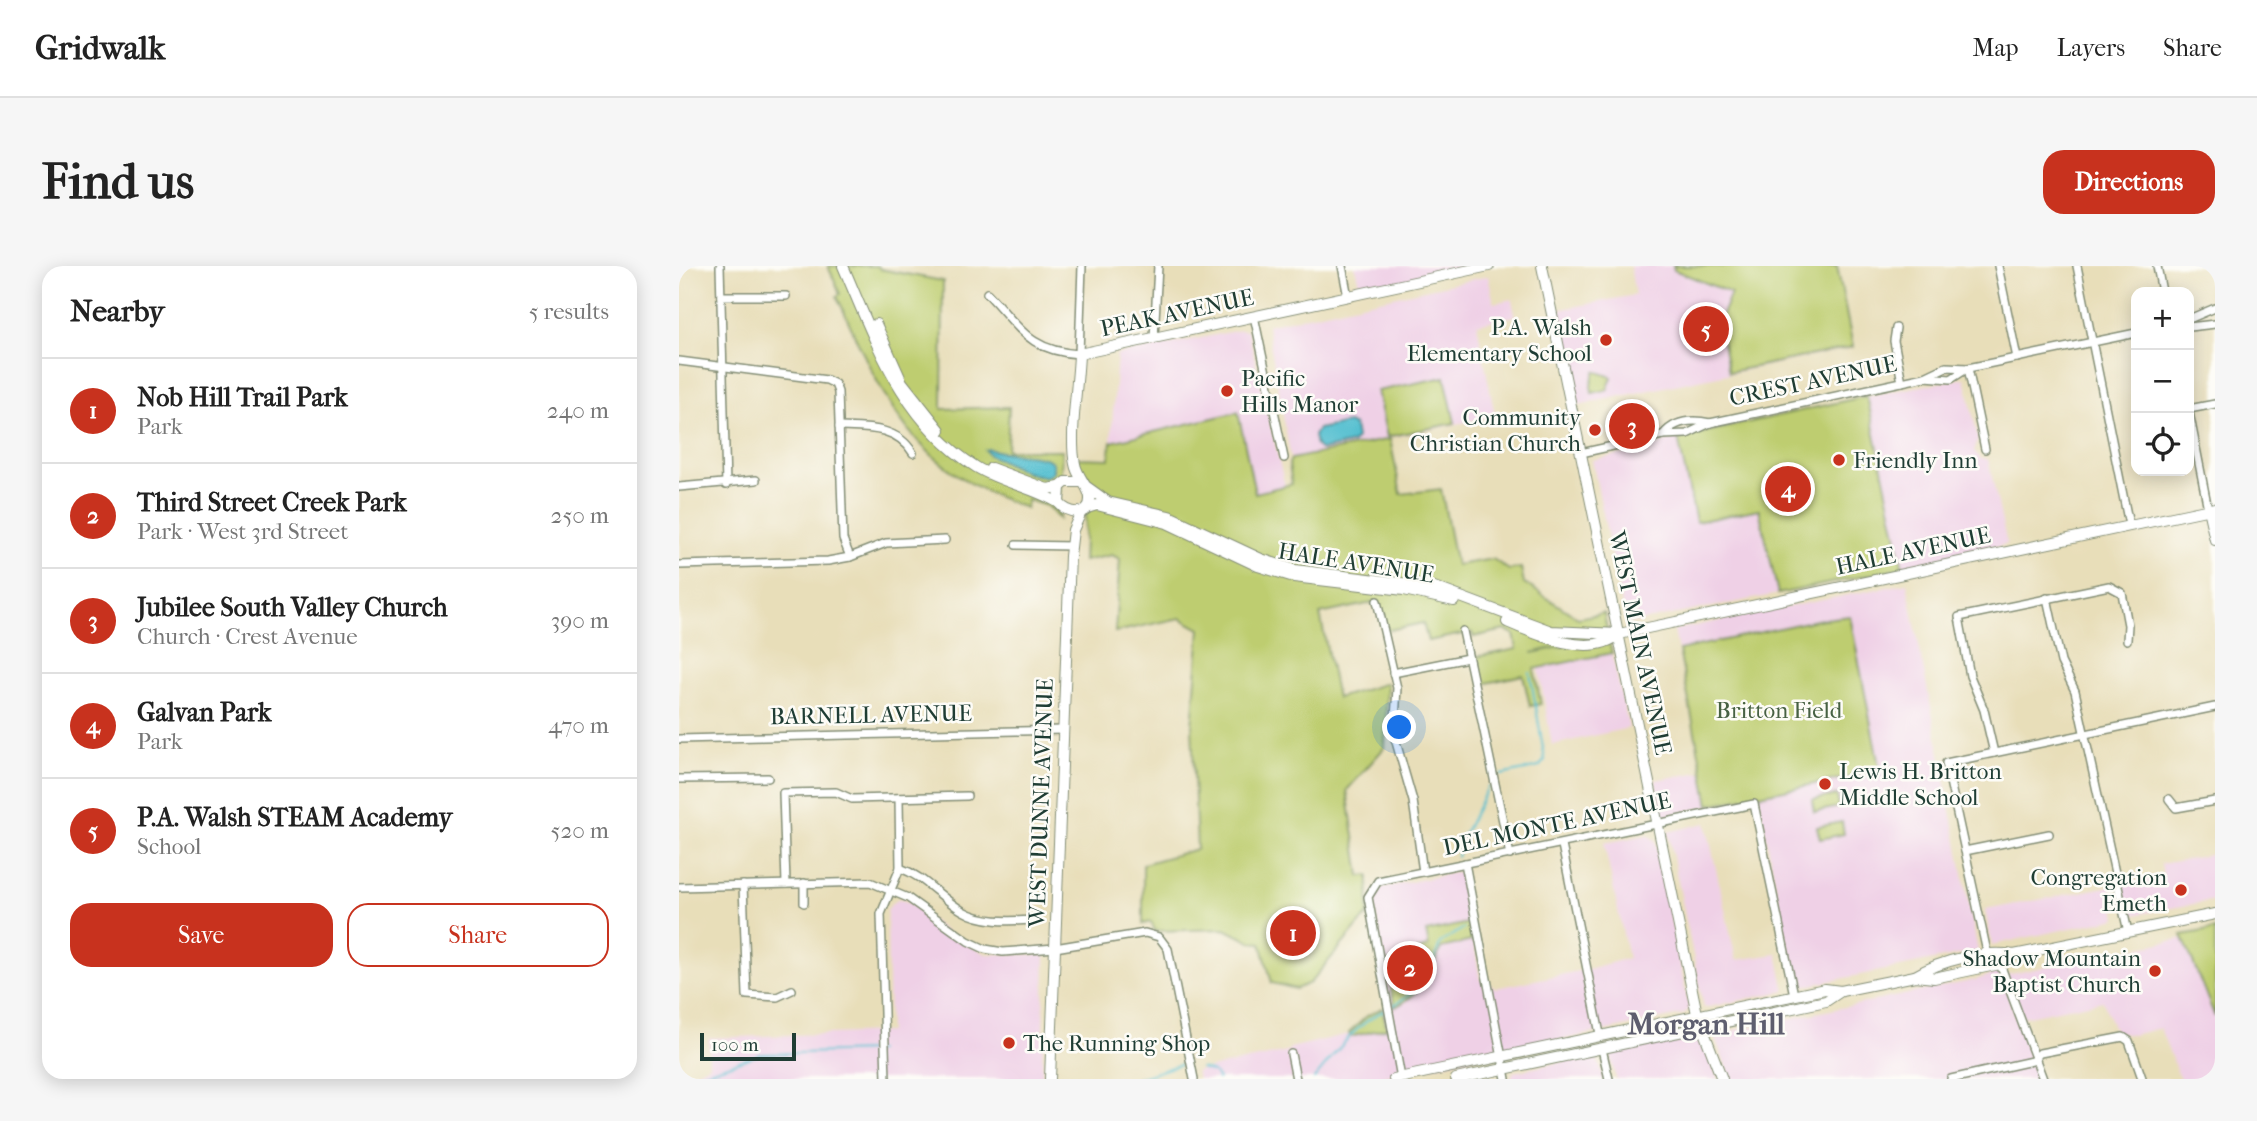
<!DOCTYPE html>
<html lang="en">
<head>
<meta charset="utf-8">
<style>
	body { margin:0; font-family:"IM FELL French Canon",serif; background:#f6f6f6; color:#222 }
	.controls { position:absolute; right:21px; top:21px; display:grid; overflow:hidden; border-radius:14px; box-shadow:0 4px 18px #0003 }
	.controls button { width:63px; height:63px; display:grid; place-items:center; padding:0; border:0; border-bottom:2px solid #e0e0e0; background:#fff; color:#222; font:35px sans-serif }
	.scale { position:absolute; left:21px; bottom:18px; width:96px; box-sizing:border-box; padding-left:7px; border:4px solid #1f3d34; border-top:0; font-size:19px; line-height:24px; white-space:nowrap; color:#1f3d34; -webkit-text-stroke:5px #fdfcf7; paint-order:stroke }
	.you { position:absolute; left:721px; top:462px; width:24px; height:24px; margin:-18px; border:5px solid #fff; border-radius:50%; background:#1a73e8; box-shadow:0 0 0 10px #1a73e833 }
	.badge { display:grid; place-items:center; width:46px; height:46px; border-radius:50%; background:#c8321e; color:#fff; font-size:23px; font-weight:700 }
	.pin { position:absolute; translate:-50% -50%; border:4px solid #fff; box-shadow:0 2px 7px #0006 }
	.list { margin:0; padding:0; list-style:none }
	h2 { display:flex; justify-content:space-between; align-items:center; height:91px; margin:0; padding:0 28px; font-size:30px }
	h2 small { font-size:23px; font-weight:400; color:#767676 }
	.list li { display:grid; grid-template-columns:46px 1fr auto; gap:21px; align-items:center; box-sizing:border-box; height:105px; padding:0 28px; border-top:2px solid #e0e0e0 }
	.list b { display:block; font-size:26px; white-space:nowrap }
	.list p { margin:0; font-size:23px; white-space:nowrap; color:#767676 }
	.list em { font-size:23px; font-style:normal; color:#767676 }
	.actions { display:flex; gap:14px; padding:21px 28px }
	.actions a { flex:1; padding:16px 0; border:2px solid #c8321e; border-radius:21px; text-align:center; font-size:24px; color:#c8321e }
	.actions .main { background:#c8321e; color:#fff }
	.icon { flex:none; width:38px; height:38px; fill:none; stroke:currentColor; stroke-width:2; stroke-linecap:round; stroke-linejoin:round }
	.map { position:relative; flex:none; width:1536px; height:813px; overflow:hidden; border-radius:21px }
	header { display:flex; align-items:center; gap:42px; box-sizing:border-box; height:98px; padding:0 35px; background:#fff; border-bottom:2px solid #e0e0e0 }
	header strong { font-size:33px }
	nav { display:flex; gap:38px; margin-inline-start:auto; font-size:24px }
	.intro { display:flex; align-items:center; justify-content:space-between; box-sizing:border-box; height:168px; padding:0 42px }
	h1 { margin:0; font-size:49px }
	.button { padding:18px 32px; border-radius:21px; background:#c8321e; color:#fff; font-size:24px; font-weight:700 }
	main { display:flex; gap:42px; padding:0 42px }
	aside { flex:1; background:#fff; border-radius:21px; box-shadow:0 4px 18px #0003 }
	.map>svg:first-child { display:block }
	.built { fill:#efd0e6 }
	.green { fill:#becd6f; stroke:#6e8552; stroke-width:2 }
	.water { fill:#55bfd0; stroke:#3a7e82; stroke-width:2 }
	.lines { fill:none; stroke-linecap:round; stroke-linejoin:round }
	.stream { stroke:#55bfd0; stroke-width:2 }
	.street-casing { stroke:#848e76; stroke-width:10 }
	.secondary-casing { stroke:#848e76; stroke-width:12 }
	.street { stroke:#fff; stroke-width:7 }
	.secondary { stroke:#fff; stroke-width:10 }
	.poi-dot { fill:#c8321e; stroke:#fdfcf7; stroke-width:2.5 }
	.labels { text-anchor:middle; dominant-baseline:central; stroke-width:5; stroke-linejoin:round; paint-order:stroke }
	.street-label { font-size:23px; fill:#1f3d34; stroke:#fdfcf7 }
	.poi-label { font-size:23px; fill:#1f3d34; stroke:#fdfcf7; text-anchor:end }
	.park-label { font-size:23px; fill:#476143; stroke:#fdfcf7 }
	.district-label { font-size:30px; font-weight:bold; fill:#5e5e6e; stroke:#fdfcf7 }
</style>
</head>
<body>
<header>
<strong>Gridwalk</strong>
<nav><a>Map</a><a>Layers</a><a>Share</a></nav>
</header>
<div class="intro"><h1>Find us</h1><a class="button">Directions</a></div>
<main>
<aside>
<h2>Nearby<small>5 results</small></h2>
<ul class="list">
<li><span class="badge">1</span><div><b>Nob Hill Trail Park</b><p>Park</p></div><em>240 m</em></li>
<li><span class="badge">2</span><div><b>Third Street Creek Park</b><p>Park · West 3rd Street</p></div><em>250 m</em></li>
<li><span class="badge">3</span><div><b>Jubilee South Valley Church</b><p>Church · Crest Avenue</p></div><em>390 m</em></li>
<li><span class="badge">4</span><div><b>Galvan Park</b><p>Park</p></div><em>470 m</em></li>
<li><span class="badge">5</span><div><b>P.A. Walsh STEAM Academy</b><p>School</p></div><em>520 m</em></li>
</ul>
<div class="actions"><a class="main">Save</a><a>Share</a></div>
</aside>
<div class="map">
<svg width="1536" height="813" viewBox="0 0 1536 813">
	<rect width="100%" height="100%" fill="#fdfcf7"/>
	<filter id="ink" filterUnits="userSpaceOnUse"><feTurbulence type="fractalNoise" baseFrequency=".0143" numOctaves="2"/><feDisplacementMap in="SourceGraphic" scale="14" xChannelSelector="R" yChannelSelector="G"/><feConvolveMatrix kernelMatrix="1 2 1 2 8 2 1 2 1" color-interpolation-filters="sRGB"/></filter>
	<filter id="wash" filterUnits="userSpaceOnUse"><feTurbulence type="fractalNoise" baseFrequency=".00686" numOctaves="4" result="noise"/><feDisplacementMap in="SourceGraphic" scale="28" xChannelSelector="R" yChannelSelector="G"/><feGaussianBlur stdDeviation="1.57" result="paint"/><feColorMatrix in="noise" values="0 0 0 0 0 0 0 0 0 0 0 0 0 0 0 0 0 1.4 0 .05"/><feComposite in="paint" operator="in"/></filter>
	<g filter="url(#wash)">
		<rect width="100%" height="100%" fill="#e8deb9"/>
		<g class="built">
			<polygon points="676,0 796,0 689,22 680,18"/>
			<polygon points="951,0 1158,0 1175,82 899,139 879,44 956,29"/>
			<polygon points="809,10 815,37 833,33 836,50 798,58 816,150 612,193 588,59"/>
			<polygon points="561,64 569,65 606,220 576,227 559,146 432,176 438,89"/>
			<polygon points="1286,112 1299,173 1295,185 1302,193 1309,193 1328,278 1224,302 1188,130"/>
			<polygon points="999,172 1017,256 1080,243 1099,328 947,358 913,194 957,185"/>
			<polygon points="1228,317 1299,685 1117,722 1079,529 983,551 976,514 1023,506 995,364"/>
			<polygon points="929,372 950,462 873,479 857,388"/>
			<polygon points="1027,557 1057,694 1098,688 1106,725 1025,742 989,566"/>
			<polygon points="968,569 976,574 1010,742 1006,748 693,813 519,813 517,805 608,786 611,782 704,760 709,734 694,624 783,605 801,713 817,722 914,702 949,692 925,577"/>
			<polygon points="1536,588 1536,634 1450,650 1443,618 1484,610 1482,598"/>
			<polygon points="1432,620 1438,652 1313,679 1306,644"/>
			<polygon points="220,633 231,637 273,671 307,688 366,689 363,813 4,813 30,799 30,772 210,766 208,645 213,637"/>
			<polygon points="1506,672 1536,751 1536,813 1501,813 1481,762 1453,769 1436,766 1424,735 1344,751 1327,709"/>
			<polygon points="1321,706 1358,813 1052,813 1036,772 1056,764 1296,714"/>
			<polygon points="1015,767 1022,770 1039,813 937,813 931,787 935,783"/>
			<polygon points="917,789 925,813 832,813 834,806"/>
		</g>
		<g class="green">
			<path d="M149,0H199L201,3L264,15L263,143L330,141L328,184H383L380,253L368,240L348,234L347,242C230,201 206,136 158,30L161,28Z"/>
			<polygon points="994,0 1158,0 1174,81 1050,106 1042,68 1034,70 1052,27 995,4"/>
			<polygon points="916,105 933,111 928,124 913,127 912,119"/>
			<polygon points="766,111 776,157 708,171 698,125"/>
			<polygon points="1188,130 1224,302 1099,328 1080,243 1017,256 999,172"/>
			<polygon points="559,146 576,227 613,218 610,198 612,193 711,173 722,228 762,223 777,299 814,293 830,304 842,302 845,317 899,352 925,347 929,369 853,387 929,371 933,387 855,403 862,438 851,440 844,409 803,418 797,391 838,383 835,368 826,364 794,371 793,366 749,375 744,357 705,365 698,336 641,348 658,432 708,417 706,481 668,524 681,610 690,609 689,648 631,717 617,723 593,717 582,677 572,676 546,663 476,665 472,656 464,658 464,598 518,583 513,460 521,363 501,352 436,366 441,293 433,289 404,295 408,210 399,207 399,192 430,193 432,176"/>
			<polygon points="1171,350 1201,505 1030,539 1000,384 1137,354"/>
			<polygon points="1158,529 1160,541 1135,546 1133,534"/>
			<polygon points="1163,556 1165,568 1141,573 1138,561"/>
			<path d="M789,657L793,675L762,682C751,709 743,728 716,741L706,697L750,680L747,666Z"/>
			<polygon points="1536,663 1536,751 1503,669"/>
			<polygon points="703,742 708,762 671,771 670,767 688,750"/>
		</g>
		<g class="water">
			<polygon points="669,157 675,160 677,172 674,177 642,184 637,180 635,170 639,163"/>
			<path d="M309,183C325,189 367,187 374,197V206L367,211L349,207L310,189L306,184Z"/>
		</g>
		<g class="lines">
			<g class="stream">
				<polyline points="822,509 860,501 866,494 851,407"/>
				<polyline points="778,591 781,576 809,521"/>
				<polyline points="712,741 740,722 751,706 761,677 785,662"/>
				<polyline points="522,802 534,806 539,813"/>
				<polyline points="6,813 82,788 199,785"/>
				<polyline points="457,813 502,798"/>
				<path d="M635,813C657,787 675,759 706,744"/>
			</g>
		</g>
	</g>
	<g filter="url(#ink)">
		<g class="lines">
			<defs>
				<g id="street">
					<polyline points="41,0 47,219"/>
					<polyline points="663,0 669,31"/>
					<polyline points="1319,0 1338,92"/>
					<polyline points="1398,0 1450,259"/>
					<polyline points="1478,0 1483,26"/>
					<path d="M308,27C341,61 349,85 400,88L403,0"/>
					<polyline points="42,30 107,30"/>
					<polyline points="575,50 605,192"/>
					<polyline points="1510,53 1536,42"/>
					<polyline points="1510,61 1536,58"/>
					<polyline points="1217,62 1215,75 1223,116"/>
					<polyline points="475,72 479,0"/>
					<polyline points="0,95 148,114 156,118 159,126 164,273 171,291"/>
					<polyline points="1289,102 1306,183"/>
					<polyline points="1246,111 1272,113 1289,102"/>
					<polyline points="1510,143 1536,138"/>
					<polyline points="1510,146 1529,243"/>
					<path d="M160,161C188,162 218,160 234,187"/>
					<path d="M984,169C996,154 1013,153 1031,157L1246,111L1267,101L1289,102L1457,67"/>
					<polyline points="902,187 984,169 1008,168 1031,157"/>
					<polyline points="0,221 77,214"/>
					<polyline points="337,279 393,280"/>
					<polyline points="0,299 149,295 171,291 207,277 266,274"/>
					<polyline points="1368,332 1382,396 1396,425 1449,666"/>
					<polyline points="698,335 718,422 715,469 734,535 744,606"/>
					<polyline points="784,365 831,589"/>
					<polyline points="714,407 789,392"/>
					<polyline points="0,473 384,464"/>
					<polyline points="1315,487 1305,444 1291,410 1280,351 1430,320 1443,327 1449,359 1448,374"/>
					<polyline points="0,513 89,512"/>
					<polyline points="1490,533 1497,542 1536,535"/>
					<polyline points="883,579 921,768"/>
					<polyline points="1286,585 1370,568"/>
					<polyline points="786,597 827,813"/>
					<path d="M221,602C247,611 261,632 284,645C305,657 331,655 354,654"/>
					<polyline points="107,618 104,527 157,526 173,533 288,530"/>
					<polyline points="64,619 68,729 98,731 113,724"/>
					<polyline points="0,621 191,616 229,632 289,675 306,683 324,686 376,682 466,667 480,671 489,683 515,813"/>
					<polyline points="125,637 125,617"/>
					<polyline points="1321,698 1364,813"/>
					<polyline points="1311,700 1267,497 1536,441"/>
					<polyline points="923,783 930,813"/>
					<polyline points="612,788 617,813"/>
					<polyline points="722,812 689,631 699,615 1075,538 1115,729"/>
					<polyline points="207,813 202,648 221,602 220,532"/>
					<polyline points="1272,813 1353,795 1361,787 1444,771 1450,775 1463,812"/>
				</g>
				<g id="secondary">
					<path d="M164,0C197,76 223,155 297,201C323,217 354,221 380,237"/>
					<polyline points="863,0 1018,748 1043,813"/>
					<polyline points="197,58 223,116 261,164"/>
					<polyline points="312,202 368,223 381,221"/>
					<path d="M401,216H387L381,221L380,237C388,248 412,252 411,232C411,222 398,211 396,198C390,170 399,119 400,88L810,0"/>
					<polyline points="408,221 429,236 490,250 582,293 616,304 755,321 872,365 940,368 1536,242"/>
					<polyline points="408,242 418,239 488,257 579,300 615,311 725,324 775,335"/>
					<polyline points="1529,243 1536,274"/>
					<path d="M828,356C858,369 912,393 940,368"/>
					<path d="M1236,710C1263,694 1304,684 1335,689"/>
					<polyline points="371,813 391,290 394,264 402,246"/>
					<polyline points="715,813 1146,723 1162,725 1236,710 1255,712 1321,698 1335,689 1536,648"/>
					<polyline points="777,813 1147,735 1162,725"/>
				</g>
			</defs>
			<use href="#street" class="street-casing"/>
			<use href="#secondary" class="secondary-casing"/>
			<use href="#street" class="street"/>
			<use href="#secondary" class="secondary"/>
		</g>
	</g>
	<g class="poi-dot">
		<circle cx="927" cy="74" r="7"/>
		<circle cx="548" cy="125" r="7"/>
		<circle cx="916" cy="164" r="7"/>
		<circle cx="1160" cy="194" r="7"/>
		<circle cx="1146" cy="518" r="7"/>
		<circle cx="1502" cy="624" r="7"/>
		<circle cx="1476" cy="705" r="7"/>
		<circle cx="330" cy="777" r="7"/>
	</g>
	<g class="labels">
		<g class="street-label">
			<text transform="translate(498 47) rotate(-12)">PEAK AVENUE</text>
			<text transform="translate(1134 115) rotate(-12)">CREST AVENUE</text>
			<text transform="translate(1234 285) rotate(-12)">HALE AVENUE</text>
			<text transform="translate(677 297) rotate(9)">HALE AVENUE</text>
			<text transform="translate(961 377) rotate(78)">WEST MAIN AVENUE</text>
			<text transform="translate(192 449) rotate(-1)">BARNELL AVENUE</text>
			<text transform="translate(362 537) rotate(-88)">WEST DUNNE AVENUE</text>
			<text transform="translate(878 558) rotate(-12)">DEL MONTE AVENUE</text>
		</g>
		<g class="poi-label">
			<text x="913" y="61">P.A. Walsh<tspan x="913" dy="26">Elementary School</tspan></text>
			<text x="562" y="112" text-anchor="start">Pacific<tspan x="562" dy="26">Hills Manor</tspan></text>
			<text x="902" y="151">Community<tspan x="902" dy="26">Christian Church</tspan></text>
			<text x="1174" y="194" text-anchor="start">Friendly Inn</text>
			<text x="1160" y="505" text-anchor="start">Lewis H. Britton<tspan x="1160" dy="26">Middle School</tspan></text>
			<text x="1488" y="611">Congregation<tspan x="1488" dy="26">Emeth</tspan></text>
			<text x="1462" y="692">Shadow Mountain<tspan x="1462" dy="26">Baptist Church</tspan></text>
			<text x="344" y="777" text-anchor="start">The Running Shop</text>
		</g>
		<g class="park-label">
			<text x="1100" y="444">Britton Field</text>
		</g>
		<g class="district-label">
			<text x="1027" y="758">Morgan Hill</text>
		</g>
	</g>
</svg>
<div class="controls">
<button>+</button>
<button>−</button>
<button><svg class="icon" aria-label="locate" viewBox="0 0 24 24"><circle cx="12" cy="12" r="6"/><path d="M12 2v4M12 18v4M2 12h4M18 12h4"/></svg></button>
</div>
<div class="scale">100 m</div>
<div class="you"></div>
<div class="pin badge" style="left:614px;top:667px">1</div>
<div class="pin badge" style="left:731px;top:702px">2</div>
<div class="pin badge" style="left:953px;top:160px">3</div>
<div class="pin badge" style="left:1109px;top:223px">4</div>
<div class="pin badge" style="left:1027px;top:63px">5</div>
</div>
</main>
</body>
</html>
